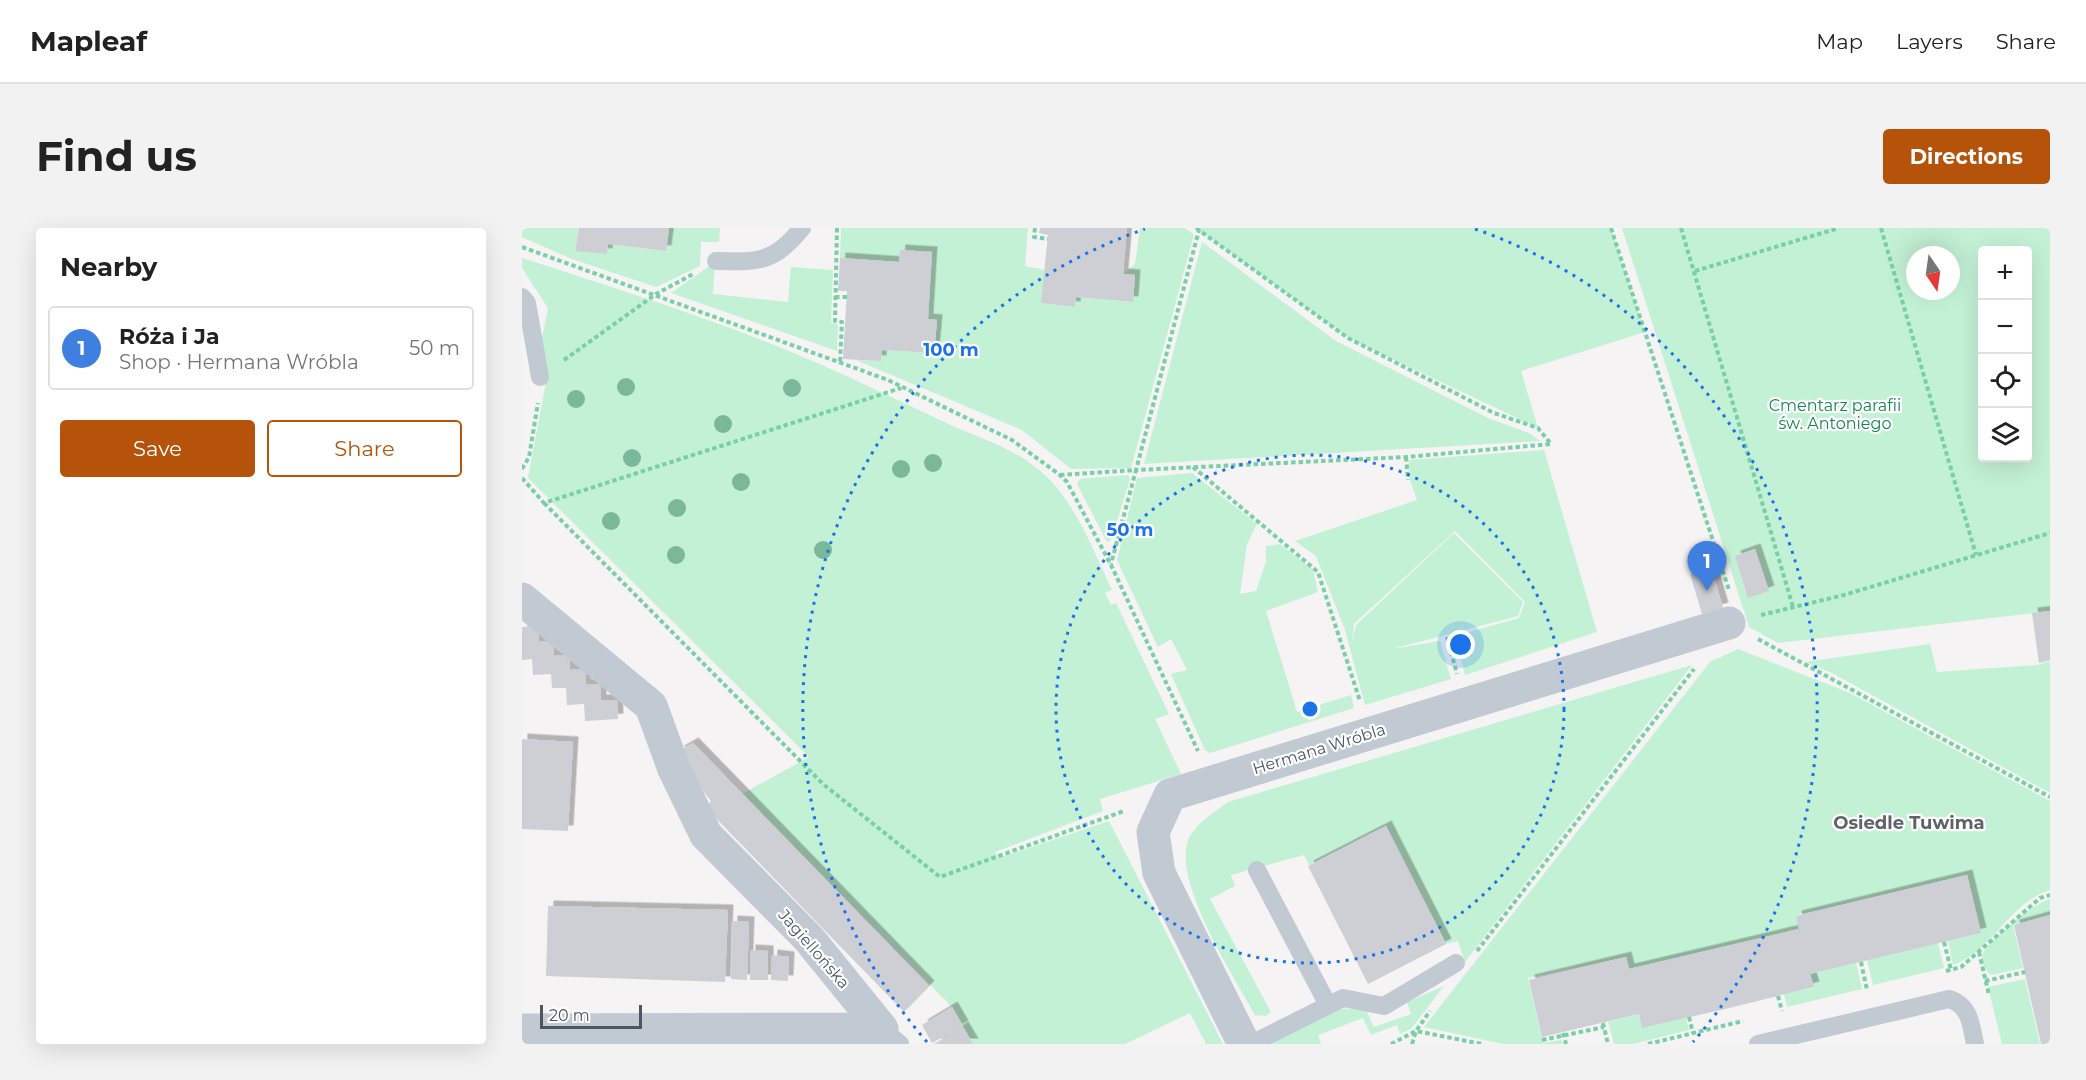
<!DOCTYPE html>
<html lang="en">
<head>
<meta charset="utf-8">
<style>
	body { margin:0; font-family:Montserrat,sans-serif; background:#f2f2f2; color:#222 }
	.controls { position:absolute; right:18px; top:18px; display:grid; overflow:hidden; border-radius:6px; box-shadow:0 6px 24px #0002 }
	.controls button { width:54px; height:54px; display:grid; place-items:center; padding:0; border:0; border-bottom:2px solid #e0e0e0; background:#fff; color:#222; font:30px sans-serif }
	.compass { position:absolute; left:1384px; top:18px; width:54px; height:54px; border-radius:50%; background:#fff; box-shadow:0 6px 24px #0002; rotate:167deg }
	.scale { position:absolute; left:18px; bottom:15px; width:102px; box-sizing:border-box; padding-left:6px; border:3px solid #4a5661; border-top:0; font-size:16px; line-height:21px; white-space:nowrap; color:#4a5661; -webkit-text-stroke:4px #fff; paint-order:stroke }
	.you { position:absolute; left:939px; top:417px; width:21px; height:21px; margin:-15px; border:4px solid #fff; border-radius:50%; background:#1a73e8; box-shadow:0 0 0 9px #1a73e833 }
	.badge { display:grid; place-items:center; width:39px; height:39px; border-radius:50%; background:#b45309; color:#fff; font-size:20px; font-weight:700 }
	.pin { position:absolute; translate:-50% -50px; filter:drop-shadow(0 2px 3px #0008) }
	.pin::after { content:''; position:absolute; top:32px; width:21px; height:18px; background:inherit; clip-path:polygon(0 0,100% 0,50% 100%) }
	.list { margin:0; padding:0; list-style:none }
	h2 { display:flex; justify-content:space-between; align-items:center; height:78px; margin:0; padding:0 24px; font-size:26px }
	h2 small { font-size:20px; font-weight:400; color:#767676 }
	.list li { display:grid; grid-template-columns:39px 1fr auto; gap:18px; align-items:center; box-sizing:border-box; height:84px; margin:0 12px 12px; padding:0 12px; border:2px solid #e0e0e0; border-radius:6px }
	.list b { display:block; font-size:22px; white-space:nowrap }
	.list p { margin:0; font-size:20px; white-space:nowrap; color:#767676 }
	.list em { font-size:20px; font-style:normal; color:#767676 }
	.actions { display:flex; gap:12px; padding:18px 24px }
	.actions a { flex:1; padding:14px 0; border:2px solid #b45309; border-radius:6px; text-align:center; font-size:21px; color:#b45309 }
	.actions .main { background:#b45309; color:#fff }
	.icon { flex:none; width:33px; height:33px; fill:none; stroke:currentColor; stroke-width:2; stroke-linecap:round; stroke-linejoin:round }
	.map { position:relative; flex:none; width:1528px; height:816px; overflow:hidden; border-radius:6px }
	header { display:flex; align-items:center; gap:36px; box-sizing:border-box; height:84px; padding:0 30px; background:#fff; border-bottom:2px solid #e0e0e0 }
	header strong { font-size:28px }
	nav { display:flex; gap:33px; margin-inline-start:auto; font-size:21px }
	.intro { display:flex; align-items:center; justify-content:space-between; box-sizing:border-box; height:144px; padding:0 36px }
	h1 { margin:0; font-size:42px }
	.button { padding:15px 27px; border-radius:6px; background:#b45309; color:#fff; font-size:21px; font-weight:700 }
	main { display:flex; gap:36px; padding:0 36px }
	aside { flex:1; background:#fff; border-radius:6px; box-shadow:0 6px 24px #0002 }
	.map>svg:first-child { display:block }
	.green { fill:#c3f1d5; fill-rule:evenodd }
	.building { fill:#cdcfd5; filter:url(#shadow) }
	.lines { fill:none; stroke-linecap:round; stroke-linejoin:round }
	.path { stroke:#7ad0a6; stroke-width:4; stroke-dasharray:4.5 3; stroke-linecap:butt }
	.service { stroke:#c1cad2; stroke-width:18 }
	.minor { stroke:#c1cad2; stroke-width:33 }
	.tree { fill:#7bb799 }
	.ring { fill:none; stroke:#1a73e8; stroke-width:3; stroke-dasharray:3 6 }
	.labels { text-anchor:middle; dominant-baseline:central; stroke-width:4.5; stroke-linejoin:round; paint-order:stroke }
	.park-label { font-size:16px; fill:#17864f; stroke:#fff }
	.street-label { font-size:16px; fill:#4a5661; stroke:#fff }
	.neighbourhood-label { font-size:18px; font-weight:bold; fill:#5f6368; stroke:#fff }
	.centre { fill:#1a73e8; stroke:#fff; stroke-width:3 }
	.ring-label { font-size:18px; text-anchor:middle; font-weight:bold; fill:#1a73e8; stroke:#fff; stroke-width:4.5; stroke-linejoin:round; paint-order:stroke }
</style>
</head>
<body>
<header>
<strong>Mapleaf</strong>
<nav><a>Map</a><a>Layers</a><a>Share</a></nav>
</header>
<div class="intro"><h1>Find us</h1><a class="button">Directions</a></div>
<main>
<aside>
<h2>Nearby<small></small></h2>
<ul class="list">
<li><span class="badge" style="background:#3f7fe0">1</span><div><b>Róża i Ja</b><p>Shop · Hermana Wróbla</p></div><em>50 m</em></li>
</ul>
<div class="actions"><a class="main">Save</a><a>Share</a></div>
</aside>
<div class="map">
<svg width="1528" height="816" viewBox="0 0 1528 816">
	<defs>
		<filter id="shadow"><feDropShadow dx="5.5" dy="-5.5" stdDeviation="0" flood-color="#0004"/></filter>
	</defs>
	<rect width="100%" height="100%" fill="#f5f3f3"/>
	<g class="green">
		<polygon points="0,0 57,0 53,22 84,26 86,16 144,23 147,0 198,0 197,14 179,14 178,38 134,59 50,31 4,11 0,9"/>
		<polygon points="319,0 506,0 503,38 523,42 520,75 552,79 554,69 610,74 613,47 601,46 613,36 618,0 663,0 672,7 609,240 549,241 500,202 334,132 359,133 360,122 412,125 415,92 406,91 378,22 377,34 318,30"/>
		<polygon points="674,0 1089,0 1123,104 999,143 1016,200 826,110"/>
		<path d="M1100,0H1528V383L1256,415L1227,399ZM1460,22H1506V230H1460ZM1393,27H1429V63H1393Z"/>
		<polygon points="680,14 814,113 966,190 1007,205 1018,213 622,236"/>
		<path d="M0,30C105,64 211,97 311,142C347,158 382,175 418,192C456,211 493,218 525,249C556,280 571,322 590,362L583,365L589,377L594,375L647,486L633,491L659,546L578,571L581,583L473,624L477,630L587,593L701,816H684L668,785L603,816H451L430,779L220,566L287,529L6,250L24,154L20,110L26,80L0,40Z"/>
		<polygon points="193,34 191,66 266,74 269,39 311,42 309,94 316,97 315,123 149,65"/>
		<polygon points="1022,222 1075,404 943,447 933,408 997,390 1003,374 933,303 832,396 830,414 834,397 932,305 1001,374 996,388 870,421 918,413 929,451 843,477 823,402 794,328 773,313 895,272 888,252 887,232"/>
		<polygon points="670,245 735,296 725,316 718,366 734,363 744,333 744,318 758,316 791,342 796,364 744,383 775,484 829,467 832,480 688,525 683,522 649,446 665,442 649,411 636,419 595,332 615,250"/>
		<polygon points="606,247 608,251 589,312 585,314 555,256 558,251"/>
		<polygon points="1408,416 1415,444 1516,437 1528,433 1528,565 1310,445 1283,434"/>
		<path d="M1216,421L1328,465L1528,573V662C1488,674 1470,723 1431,737L1426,713L1459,705L1445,647L1275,687L1277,701L1107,741L1104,729L1006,750L1021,815L1039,812L1041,816H981L902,799L1188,434Z"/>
		<path d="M1170,437L943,734L936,713L924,716L863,598L787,637L782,627L709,647L713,658L688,671L749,784L744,788L733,787C713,750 646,648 668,608C676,594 693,584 706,574Z"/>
		<path d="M1528,671V687L1491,697L1501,740L1469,747C1463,742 1458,734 1461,726C1467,711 1513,675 1528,671Z"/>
		<polygon points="1416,715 1422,740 1351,757 1345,732"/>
		<polygon points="1334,735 1340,761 1265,779 1262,766 1291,760 1288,746"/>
		<polygon points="1503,751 1518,816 1480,816 1466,759"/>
		<polygon points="922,758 889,801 878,806 875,797 849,807 841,790 796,807 799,816 751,816 749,813 810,780 844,782 852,799 889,786 885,774"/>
		<polygon points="1117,786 1120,799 1164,790 1167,802 1111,816 1092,816 1086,794"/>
	</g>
	<g class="building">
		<polygon points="57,0 147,0 144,23 86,16 85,26 53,23"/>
		<polygon points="518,0 605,0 601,46 613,47 611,74 554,69 553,79 519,75 526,7 517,5"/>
		<polygon points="378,22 410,24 406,91 415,92 412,125 360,122 359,133 321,131 325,63 316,63 318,30 377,34"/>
		<polygon points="1233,321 1247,363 1226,370 1213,328"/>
		<polygon points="1189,339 1201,380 1180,386 1168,346"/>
		<polygon points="1528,383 1528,432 1517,435 1510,385"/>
		<polygon points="16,398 17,414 32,413 32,428 47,427 48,442 63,441 64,457 79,456 79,472 95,472 96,491 63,493 62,476 45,477 44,460 30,460 29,446 11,447 10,431 0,432 0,399"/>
		<polygon points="0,511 51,514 46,603 0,601"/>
		<polygon points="171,515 407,758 382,784 184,580 189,573 166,544 157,523"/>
		<polygon points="864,598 924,716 846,756 786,638"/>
		<polygon points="1445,647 1459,705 1288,746 1292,759 1207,780 1120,800 1117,786 1020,809 1007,752 1104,729 1107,741 1277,701 1274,688"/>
		<polygon points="26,678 206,682 203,754 24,748"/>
		<polygon points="1528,687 1528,816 1519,816 1492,697"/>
		<polygon points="210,693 227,694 225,752 209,751"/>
		<polygon points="228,722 246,723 246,752 228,752"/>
		<polygon points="250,727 267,729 266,753 249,752"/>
		<polygon points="430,779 441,798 410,815 400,797"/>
		<polygon points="441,799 451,816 412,816"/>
	</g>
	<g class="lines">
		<g class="path">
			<polyline points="315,0 313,93 320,94 318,135"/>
			<polyline points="513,0 512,9 526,11"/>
			<polyline points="674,0 826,110 972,185 1016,200 1029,216 884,229 614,242 677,2"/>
			<polyline points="1089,0 1207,362"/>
			<polyline points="1159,0 1271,379"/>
			<polyline points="1359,0 1454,327"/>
			<polyline points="0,19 366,152 490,212 538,247 545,254 589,337 676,523"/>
			<polyline points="1173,43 1317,0"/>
			<polyline points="313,69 325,69"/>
			<polyline points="42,132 134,66 173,45"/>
			<polyline points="884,229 886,252"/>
			<polyline points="671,239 796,344 838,473"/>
			<polyline points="0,241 7,229 16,175"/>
			<polyline points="538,247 614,242 589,336"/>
			<polyline points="0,250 22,275 379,160"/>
			<polyline points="22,275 301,556 418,649 602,583"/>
			<polyline points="1239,387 1322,367 1528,305"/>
			<polyline points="925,409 935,446"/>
			<polyline points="1236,411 1528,569"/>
			<polyline points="1422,714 1429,742"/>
			<polyline points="955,723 1172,441"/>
			<polyline points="1457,724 1467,767"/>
			<polyline points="1339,734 1345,762"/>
			<polyline points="1424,743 1439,739 1518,670 1528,667"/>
			<polyline points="1463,753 1503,744"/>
			<polyline points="1256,768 1260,783"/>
			<polyline points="1167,789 1171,805"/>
			<polyline points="1081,795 1086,816"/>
			<polyline points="1041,805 1044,816"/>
			<polyline points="1020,812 1082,799"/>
			<polyline points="869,816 894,803 960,816"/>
			<polyline points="890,816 894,803 908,783"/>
			<polyline points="1126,816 1221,793"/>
		</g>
		<g class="service">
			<path d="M194,33C237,34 252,35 280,0"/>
			<polyline points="0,69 5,75 18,149"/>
			<polyline points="735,642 806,777"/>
			<polyline points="360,801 378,816"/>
			<polyline points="729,816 821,770 862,778 934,735"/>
			<path d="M1236,816L1427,771C1448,777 1449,797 1453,816"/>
		</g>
		<g class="minor">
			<polyline points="0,371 129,478 152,541 184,607 287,711 360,801 0,802"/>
			<polyline points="722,816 637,645 631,604 648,567 1207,395"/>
		</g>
	</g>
	<g class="tree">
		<circle cx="104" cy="159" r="9"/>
		<circle cx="270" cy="160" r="9"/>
		<circle cx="54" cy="171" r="9"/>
		<circle cx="201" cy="196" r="9"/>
		<circle cx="110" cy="230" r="9"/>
		<circle cx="411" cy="235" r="9"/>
		<circle cx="379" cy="241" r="9"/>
		<circle cx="219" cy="254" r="9"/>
		<circle cx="155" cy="280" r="9"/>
		<circle cx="89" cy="293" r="9"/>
		<circle cx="301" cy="322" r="9"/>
		<circle cx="154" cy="327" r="9"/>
	</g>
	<g class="ring">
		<circle cx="788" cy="481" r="254"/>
		<path d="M405 814A508 508 0 0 1 623 1M953 1A508 508 0 0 1 1171 814"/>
	</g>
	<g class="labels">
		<g class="park-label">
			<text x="1313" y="177">Cmentarz parafii<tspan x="1313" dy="18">św. Antoniego</tspan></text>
		</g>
		<g class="street-label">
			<text transform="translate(797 521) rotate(-17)">Hermana Wróbla</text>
			<text transform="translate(292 721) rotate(49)">Jagiellońska</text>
		</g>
		<g class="neighbourhood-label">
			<text x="1387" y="595">Osiedle Tuwima</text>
		</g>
	</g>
	<circle cx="788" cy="481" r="9" class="centre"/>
	<g class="ring-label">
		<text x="429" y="128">100 m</text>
		<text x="608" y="308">50 m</text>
	</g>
</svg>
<div class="controls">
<button>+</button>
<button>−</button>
<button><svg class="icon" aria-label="locate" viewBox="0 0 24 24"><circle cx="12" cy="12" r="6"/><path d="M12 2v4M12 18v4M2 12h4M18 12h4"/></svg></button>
<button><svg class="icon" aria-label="layers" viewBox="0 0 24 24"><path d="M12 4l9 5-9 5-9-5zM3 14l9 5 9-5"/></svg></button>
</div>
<svg class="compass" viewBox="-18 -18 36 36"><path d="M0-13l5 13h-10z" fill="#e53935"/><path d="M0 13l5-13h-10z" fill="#767676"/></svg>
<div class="scale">20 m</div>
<div class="you"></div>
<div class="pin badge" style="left:1185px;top:363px;background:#3f7fe0">1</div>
</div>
</main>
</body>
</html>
